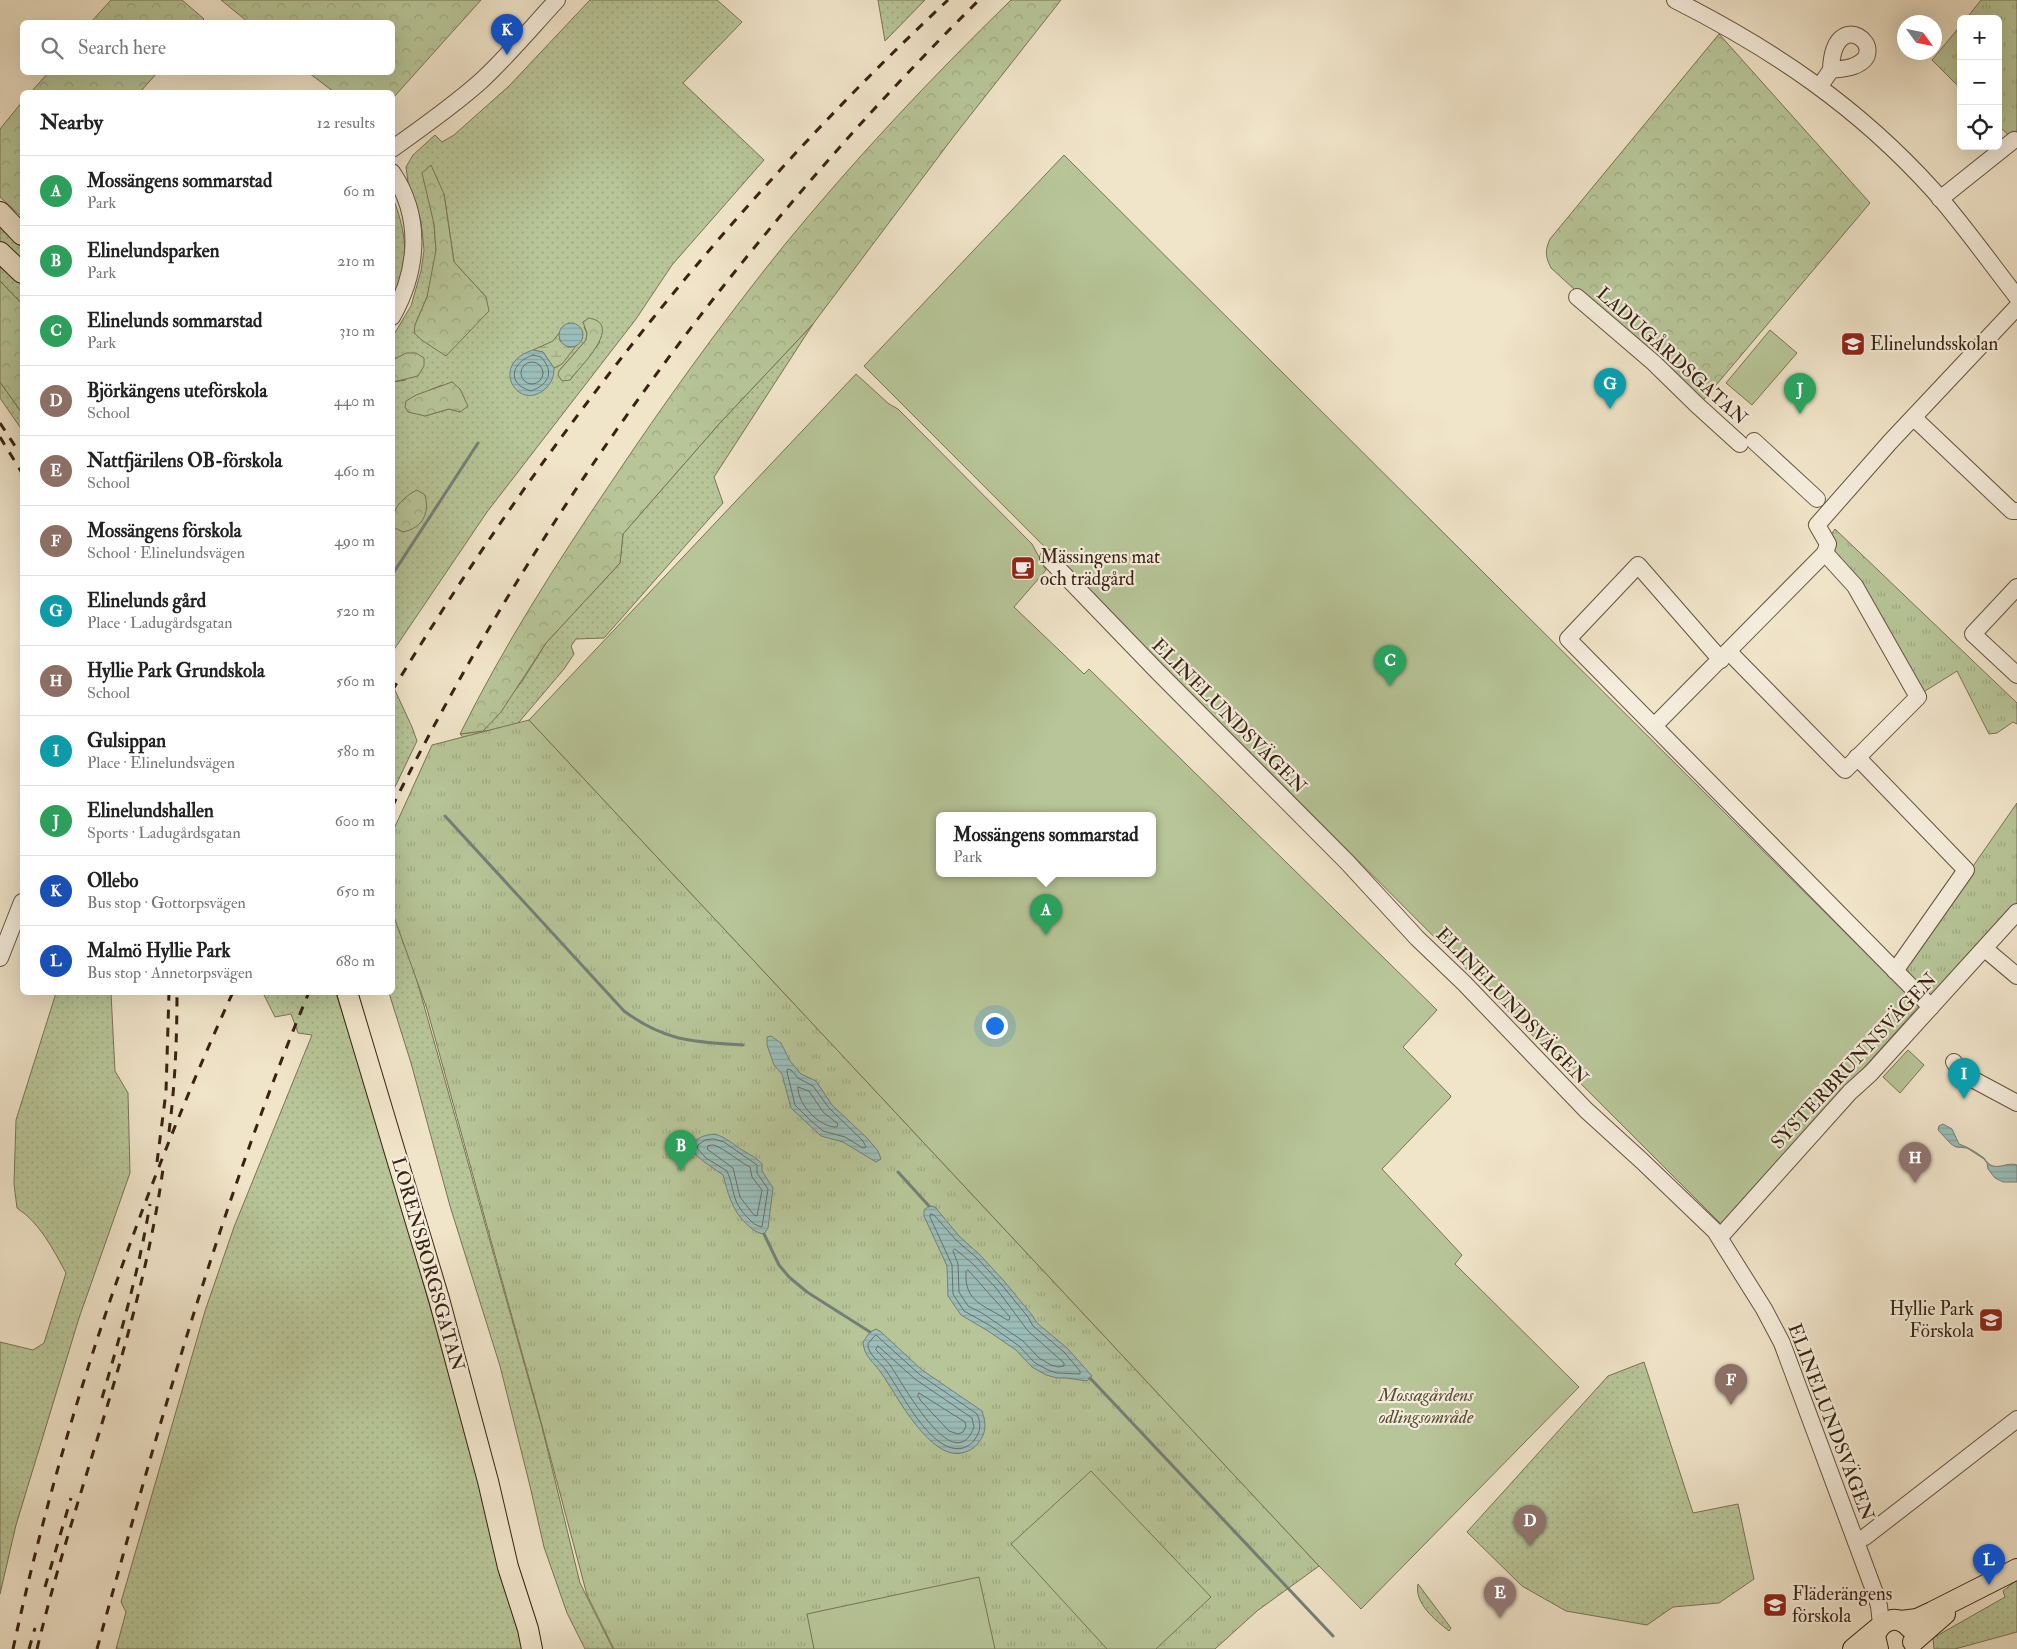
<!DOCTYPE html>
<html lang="en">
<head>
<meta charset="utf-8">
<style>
	body { margin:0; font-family:"IM FELL Double Pica",serif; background:#f6f6f6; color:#222 }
	.controls { position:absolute; right:15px; top:15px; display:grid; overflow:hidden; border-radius:8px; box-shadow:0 5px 20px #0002 }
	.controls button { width:45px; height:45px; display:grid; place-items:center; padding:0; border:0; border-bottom:1px solid #e0e0e0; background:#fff; color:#222; font:25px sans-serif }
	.compass { position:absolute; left:1897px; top:15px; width:45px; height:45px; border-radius:50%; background:#fff; box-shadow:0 5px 20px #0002; rotate:123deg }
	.you { position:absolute; left:994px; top:1025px; width:18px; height:18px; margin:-12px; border:4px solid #fff; border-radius:50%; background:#1a73e8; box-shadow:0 0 0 8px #1a73e833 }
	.badge { display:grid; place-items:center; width:32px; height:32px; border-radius:50%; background:#7c3aed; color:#fff; font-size:16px; font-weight:700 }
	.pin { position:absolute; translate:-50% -41px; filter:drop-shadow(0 1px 2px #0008) }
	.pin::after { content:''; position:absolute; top:26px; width:18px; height:15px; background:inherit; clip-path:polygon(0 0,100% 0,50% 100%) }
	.popup { position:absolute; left:936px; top:812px; width:220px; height:65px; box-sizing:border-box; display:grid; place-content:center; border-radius:8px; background:#fff; filter:drop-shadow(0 1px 4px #0005); font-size:16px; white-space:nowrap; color:#767676 }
	.popup b { font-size:19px; color:#222 }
	.popup::after { content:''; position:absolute; left:50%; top:100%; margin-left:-10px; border:10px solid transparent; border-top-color:#fff }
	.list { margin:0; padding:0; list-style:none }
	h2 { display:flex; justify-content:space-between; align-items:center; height:65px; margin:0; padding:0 20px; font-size:21px }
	h2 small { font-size:16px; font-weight:400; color:#767676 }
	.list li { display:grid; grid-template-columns:32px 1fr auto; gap:15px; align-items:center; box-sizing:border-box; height:70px; padding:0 20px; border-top:1px solid #e0e0e0 }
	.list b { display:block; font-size:19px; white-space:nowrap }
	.list p { margin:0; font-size:16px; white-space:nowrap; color:#767676 }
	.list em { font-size:16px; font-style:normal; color:#767676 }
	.icon { flex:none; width:28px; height:28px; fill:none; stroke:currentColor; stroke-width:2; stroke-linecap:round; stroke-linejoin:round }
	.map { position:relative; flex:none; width:2017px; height:1649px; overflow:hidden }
	.search { position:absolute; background:#fff; box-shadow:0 5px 20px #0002; left:20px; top:20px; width:375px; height:55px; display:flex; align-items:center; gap:12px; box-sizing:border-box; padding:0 18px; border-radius:8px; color:#767676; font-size:19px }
	.panel { position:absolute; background:#fff; box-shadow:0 5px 20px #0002; left:20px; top:90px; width:375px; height:905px; border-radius:8px }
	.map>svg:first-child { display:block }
	.grass { fill:url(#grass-dots); stroke:#787455; fill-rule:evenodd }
	.forest { fill:url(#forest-crowns); stroke:#787455 }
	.wetland { fill:url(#wetland-marsh); stroke:#787455 }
	.park { fill:url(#park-tufts); stroke:#787455 }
	.garden { fill:#b7c598; stroke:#787455; fill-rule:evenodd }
	.water { fill:url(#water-rules); stroke:#738077 }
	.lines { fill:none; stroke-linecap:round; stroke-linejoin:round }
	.shore { stroke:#6a7066; stroke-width:1 }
	.stream { stroke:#738077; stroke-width:3 }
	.minor-casing { stroke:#665340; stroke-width:18 }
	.major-casing { stroke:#382312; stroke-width:22 }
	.minor { stroke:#f5eddc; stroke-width:16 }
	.major { stroke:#f0e4c9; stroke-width:20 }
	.rail { stroke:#382312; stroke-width:3; stroke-dasharray:9 9; stroke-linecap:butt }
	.labels { text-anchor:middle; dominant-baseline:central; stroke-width:4.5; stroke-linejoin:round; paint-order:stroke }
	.poi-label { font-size:19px; fill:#382312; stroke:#f5eddc; text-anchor:start }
	.street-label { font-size:19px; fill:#382312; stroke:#f5eddc }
	.park-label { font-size:19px; font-style:italic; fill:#584c34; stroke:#f5eddc }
</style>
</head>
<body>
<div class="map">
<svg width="2017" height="1649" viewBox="0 0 2017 1649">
	<defs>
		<pattern id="grass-dots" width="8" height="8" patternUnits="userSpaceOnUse" patternTransform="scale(1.25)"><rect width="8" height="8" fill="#b7c598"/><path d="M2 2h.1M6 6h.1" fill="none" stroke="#9ea982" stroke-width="1.8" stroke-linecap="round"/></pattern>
		<pattern id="forest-crowns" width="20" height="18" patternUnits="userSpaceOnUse" patternTransform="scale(1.25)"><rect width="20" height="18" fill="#b7c598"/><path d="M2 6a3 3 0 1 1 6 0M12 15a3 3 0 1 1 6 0" fill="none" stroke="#9ea982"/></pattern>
		<pattern id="wetland-marsh" width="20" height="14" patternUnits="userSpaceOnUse" patternTransform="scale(1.25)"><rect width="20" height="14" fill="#b7c598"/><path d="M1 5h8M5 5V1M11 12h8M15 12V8" fill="none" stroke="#9ea982"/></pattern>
		<pattern id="park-tufts" width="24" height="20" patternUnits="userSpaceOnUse" patternTransform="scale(1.25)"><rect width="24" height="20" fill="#b7c598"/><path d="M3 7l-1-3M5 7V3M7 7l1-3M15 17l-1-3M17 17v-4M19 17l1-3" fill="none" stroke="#9ea982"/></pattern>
		<pattern id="water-rules" width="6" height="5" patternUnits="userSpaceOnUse" patternTransform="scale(1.25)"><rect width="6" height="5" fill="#9bbeba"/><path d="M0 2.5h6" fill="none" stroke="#86a39f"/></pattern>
	</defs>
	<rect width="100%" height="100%" fill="#f0e4c9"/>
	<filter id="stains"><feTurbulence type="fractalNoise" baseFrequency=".004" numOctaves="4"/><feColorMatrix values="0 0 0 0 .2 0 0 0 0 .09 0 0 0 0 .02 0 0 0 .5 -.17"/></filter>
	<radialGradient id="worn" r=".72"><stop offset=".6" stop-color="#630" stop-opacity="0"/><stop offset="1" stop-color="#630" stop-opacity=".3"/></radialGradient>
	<g class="grass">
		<path d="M590,0H717L742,22L683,83L764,160L672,265L636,319L487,512L393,651L392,522L394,527L397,507L393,516V382L406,380L395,357L393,360V336L411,306L421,271L424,250L421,221L408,182L406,167L413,155L435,135L442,142L454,135L509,86ZM444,194L454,262L486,297L415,325L427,297L433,274L436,250L434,224ZM568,323C587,325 588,345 568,347ZM584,327L600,342L570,380L559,371L586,340L587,333ZM442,385L460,412L449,409L425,416L418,413L430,390Z"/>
		<polygon points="878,0 925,0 885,41"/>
		<path d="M392,196C407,232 411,267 392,303Z"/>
		<polygon points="0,220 22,244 22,265 0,243"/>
		<polygon points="0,261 22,284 22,304 0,281"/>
		<polygon points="813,324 714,477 723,503 604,638 576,639 571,646 574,654 564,669 514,728 484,731 666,954 460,734 483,731 523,680 546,643 620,563 623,534 719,424"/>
		<polygon points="0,382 22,413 22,430 0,398"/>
		<polygon points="393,686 412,727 417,741 393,791"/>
		<polygon points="393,914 409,952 474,1184 542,1427 580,1583 613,1649 585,1649 567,1613 544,1547 530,1486 500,1366 450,1206 411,1063 389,993 392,992"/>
		<path d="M56,993H111L115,1071L128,1093L130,1173L79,1318L16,1525L0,1594V1342L33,1350L44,1343L66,1273C53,1249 40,1223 17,1208L14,1184L16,1120Z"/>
		<polygon points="263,993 336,993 392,1170 525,1649 116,1649 126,1612 121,1602 205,1311 234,1227 312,1035 298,1033 291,1014 275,1017"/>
		<polygon points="1644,1362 1693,1513 1738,1504 1754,1579 1719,1603 1673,1607 1647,1625 1566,1611 1522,1586 1467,1532 1608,1376"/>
		<polygon points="2017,1580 2017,1632 1955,1649 1934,1649 1933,1638 2005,1597 2003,1591"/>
		<path d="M1418,1584L1451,1628L1449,1631C1435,1620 1414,1603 1418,1584Z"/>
	</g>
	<g class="forest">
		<polygon points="111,0 182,0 204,19 201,22 91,22"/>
		<polygon points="221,0 481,0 393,98 392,92 334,92 309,73 392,72 392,22 248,22"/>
		<path d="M1011,0H1061L954,136L813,324L719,424L623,534L620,563L546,643L501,712L483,731L460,734C503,647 556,564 610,484C664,403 721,324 782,248C853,161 930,79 1011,0Z"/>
		<path d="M1719,34L1870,203L1700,404L1551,268C1545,256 1545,250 1550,239Z"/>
		<polygon points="48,73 48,72 157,73 140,92 31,92"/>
		<polygon points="22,102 22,217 0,197 0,129"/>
		<polygon points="431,165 444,194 454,262 486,297 489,311 446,356 423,341 414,333 415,325 427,297 436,250 434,224 422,173"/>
		<polygon points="0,281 22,304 22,413 0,382"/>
		<path d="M589,318C623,324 583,364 573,376L570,380L562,381L558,375L559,371L586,340L587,333L583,322Z"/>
		<polygon points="406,353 416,353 424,358 424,366 418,376 393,382 393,360"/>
		<polygon points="452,382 460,389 468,406 460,412 449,409 425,416 408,412 405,407 406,401 416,395"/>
		<path d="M417,490L425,495C430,514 422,528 403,532L393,527C390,510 403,497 417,490Z"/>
	</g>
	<polygon class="wetland" points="559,333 560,341 568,347 576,346 562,364 554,368 543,352 533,350 553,341"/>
	<g class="park">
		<polygon points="1981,0 2017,0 2017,143 1998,125 1998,19 1966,19"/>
		<polygon points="1961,25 1961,89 1932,60"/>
		<polygon points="1835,529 2017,703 2017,724 2013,722 1997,733 1989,734 1957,671 1922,693 1822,548"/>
		<polygon points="529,720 1319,1566 1257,1611 1215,1649 614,1649 587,1595 540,1418 427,1009 393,914 395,912 393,907 393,831 432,745"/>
		<polygon points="2017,803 2017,906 1931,1007 1893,981"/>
	</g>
	<g class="garden">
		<polygon points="1064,155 1919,1006 1723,1226 864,366"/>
		<polygon points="1770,330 1797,353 1752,405 1726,383"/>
		<path d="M856,374L889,404L898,409L1032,544L1046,570L1014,607L1084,674L1089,669L1437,1010L1403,1047L1451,1096L1450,1098L1382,1169L1462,1255L1455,1264L1579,1387L1361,1609L1319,1566L529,720ZM940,816H1152V874H940Z"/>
		<polygon points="1908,1050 1924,1065 1900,1093 1883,1077"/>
		<polygon points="1091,1471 1211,1597 1156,1649 1107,1649 1011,1544"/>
		<polygon points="979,1577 995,1649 814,1649 807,1614"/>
	</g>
	<g class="water">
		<circle cx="571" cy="335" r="12"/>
		<path d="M533,350L543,352L554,368C554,377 552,382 545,389C518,413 488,364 533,350Z"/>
		<polygon points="771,1036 781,1043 790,1061 801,1074 816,1081 832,1105 867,1138 878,1151 881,1159 876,1162 843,1142 821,1136 791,1108 782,1074 774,1065 767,1045 767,1037"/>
		<path d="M1943,1124L1952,1129L1959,1144C1968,1147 1976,1152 1984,1158C1986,1161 1989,1165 1993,1166C2001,1168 2009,1162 2017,1165V1182H2003L1995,1178L1988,1169L1987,1163L1984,1159L1967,1148L1956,1147L1951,1144L1938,1130L1939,1126Z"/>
		<path d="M715,1134C727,1138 733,1144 742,1150C750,1155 756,1157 762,1164V1171L773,1188L768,1228L764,1234C758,1233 755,1231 750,1227C732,1212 729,1196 723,1175L703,1161L692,1151H689V1148C696,1138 703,1135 715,1134Z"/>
		<polygon points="929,1206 935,1207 959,1236 980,1255 1004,1281 1032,1315 1037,1323 1067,1348 1092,1376 1087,1381 1066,1378 1057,1378 1046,1375 1032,1367 1016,1350 988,1331 961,1315 948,1296 947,1266 924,1216 924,1210"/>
		<path d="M876,1329L881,1332L922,1370L982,1411C986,1423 987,1433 978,1443C974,1449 969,1451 962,1453C930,1460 897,1396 882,1374C874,1362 864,1357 863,1342L870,1332Z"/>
	</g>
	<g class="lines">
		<g class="shore">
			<path d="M533,355L541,357C554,371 550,384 531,391C506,384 511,362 533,355Z"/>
			<circle cx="532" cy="373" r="11"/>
			<polygon points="788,1069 791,1070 798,1078 813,1086 829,1108 863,1141 866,1147 863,1148 845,1137 823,1131 810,1120 795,1105 787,1072"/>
			<path d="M798,1087L809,1091L823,1112L838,1124L837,1127C820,1128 797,1104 798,1087Z"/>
			<path d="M714,1139L724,1142L757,1165V1173L768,1189L762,1227C756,1226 753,1223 749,1219C730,1200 736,1192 727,1171L706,1158L697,1148L698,1145L705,1140Z"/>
			<path d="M714,1145C727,1150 738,1161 750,1167L752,1177L762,1190L757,1216L754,1215L740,1197L733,1168L707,1149L708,1146Z"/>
			<polygon points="931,1214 934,1215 956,1240 977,1258 1001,1284 1028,1317 1033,1326 1064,1352 1080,1371 1080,1374 1057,1373 1048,1370 1035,1363 1019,1346 991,1326 964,1311 953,1294 952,1265 930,1217"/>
			<polygon points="955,1249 972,1263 996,1288 1028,1331 1064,1363 1064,1366 1058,1367 1051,1365 1039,1358 1023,1341 982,1313 968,1306 959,1292 958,1264 953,1251"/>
			<path d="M968,1270L1010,1317L1009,1320H1007C985,1305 964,1303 966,1272Z"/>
			<path d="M876,1335L919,1374L977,1414C981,1423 981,1431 975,1439C972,1444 968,1446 963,1448C931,1456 900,1389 885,1369C878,1360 868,1355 868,1344Z"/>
			<path d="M878,1346L915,1379L972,1418L974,1427C954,1481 901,1380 890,1365C886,1360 881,1355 876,1350Z"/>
			<polygon points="919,1393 965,1422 966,1426 963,1432 958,1434 949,1431 921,1401 918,1396"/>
		</g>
		<g class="stream">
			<polyline points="392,575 478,443"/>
			<path d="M445,816L624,1011C666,1042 694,1042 743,1045"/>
			<polyline points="898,1172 929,1206"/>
			<polyline points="764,1234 779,1265 789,1277 807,1292 870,1332"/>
			<polyline points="1090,1378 1333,1636"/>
		</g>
		<defs>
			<g id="minor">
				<path d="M1675,0C1774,50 1858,107 1933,190C1963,224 1989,261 2017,297"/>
				<path d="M1820,86L1831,70C1838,69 1847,69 1854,66C1894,50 1833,2 1831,70"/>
				<path d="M392,149C423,127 453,106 481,81C508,56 532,27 557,0"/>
				<path d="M392,172C423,218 418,271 392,317"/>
				<polyline points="1940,199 2014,140"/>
				<polyline points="1577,297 1654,363 1697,405 1740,444"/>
				<polyline points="1914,418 2012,511 2017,511"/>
				<polyline points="1754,441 1817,499"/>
				<polyline points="1048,558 1157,671 1347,862 1417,938 1464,983 1586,1110 1642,1161 1715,1231 1764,1309 1782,1343 1875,1593 1879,1606 1881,1624"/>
				<polyline points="2017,587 1973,634 2017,675"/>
				<polyline points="1729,652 1845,770 1918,697 1855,586 1825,553"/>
				<polyline points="1721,660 1638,565 1568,639 1931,1007"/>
				<polyline points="1654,726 1825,553 1828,544 1817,525 1890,442 2017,307"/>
				<polyline points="1857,757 1966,870 1895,971"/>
				<polyline points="1985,949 2017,976"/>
				<polyline points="0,958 22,902"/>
				<polyline points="1954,1062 1961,1073 2017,1103"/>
				<polyline points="1720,1237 1850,1092 1871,1073 2017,912"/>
				<polyline points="1856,1541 1865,1537 2017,1419"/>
			</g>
			<g id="major">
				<polyline points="0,212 22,235"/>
				<polyline points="0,252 22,273"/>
				<polyline points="347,992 439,1299 488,1481 508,1567 528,1629 532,1649"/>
				<polyline points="1901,1621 1917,1619 1932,1612 2017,1569"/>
				<polyline points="1913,1642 1945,1614"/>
				<polyline points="1853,1649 1877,1629"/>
				<path d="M1878,1649L1875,1636C1881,1619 1898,1614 1910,1628"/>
			</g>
		</defs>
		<use href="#minor" class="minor-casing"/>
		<use href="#major" class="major-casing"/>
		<use href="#minor" class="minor"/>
		<use href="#major" class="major"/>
		<g class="rail">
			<polyline points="0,423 15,446"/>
			<polyline points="0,437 22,473"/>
			<path d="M392,691C546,437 731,203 948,0"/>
			<path d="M392,807C541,508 742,235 979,0"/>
			<path d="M169,1132C175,1085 177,1040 177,992"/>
			<polyline points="157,1162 166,1092 169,992"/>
			<path d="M102,1398C121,1333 139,1270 150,1204"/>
			<polyline points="45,1587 71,1498"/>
			<path d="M13,1649C62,1423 137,1202 233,992"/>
			<polyline points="29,1649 35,1628"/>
			<path d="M37,1649C76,1487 140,1334 163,1169"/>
			<path d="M97,1649C158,1428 220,1205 309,992"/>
		</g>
	</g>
	<defs>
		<symbol id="school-square" viewBox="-11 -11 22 22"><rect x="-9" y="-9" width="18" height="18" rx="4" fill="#8f2418" stroke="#f5eddc"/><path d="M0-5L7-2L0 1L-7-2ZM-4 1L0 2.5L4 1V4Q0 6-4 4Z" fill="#fff"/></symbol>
		<symbol id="cafe-square" viewBox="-11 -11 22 22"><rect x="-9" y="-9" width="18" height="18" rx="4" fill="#8f2418" stroke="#f5eddc"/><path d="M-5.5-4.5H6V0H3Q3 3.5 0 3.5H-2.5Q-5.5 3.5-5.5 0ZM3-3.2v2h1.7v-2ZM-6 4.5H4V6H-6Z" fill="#fff"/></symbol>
	</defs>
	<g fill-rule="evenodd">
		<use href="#school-square" x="1839" y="330" width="28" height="28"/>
		<use href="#cafe-square" x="1009" y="554" width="28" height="28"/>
		<use href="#school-square" x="1977" y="1306" width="28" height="28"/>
		<use href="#school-square" x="1761" y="1591" width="28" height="28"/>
	</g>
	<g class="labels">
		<g class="poi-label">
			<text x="1870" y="344">Elinelundsskolan</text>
			<text x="1040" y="557">Mässingens mat<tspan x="1040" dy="22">och trädgård</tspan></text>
			<text x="1974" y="1309" text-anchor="end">Hyllie Park<tspan x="1974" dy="22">Förskola</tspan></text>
			<text x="1792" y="1594">Fläderängens<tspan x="1792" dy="22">förskola</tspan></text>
		</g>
		<g class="street-label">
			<text transform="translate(1672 356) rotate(42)">LADUGÅRDSGATAN</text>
			<text transform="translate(1229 716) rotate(45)">ELINELUNDSVÄGEN</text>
			<text transform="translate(1512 1006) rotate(46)">ELINELUNDSVÄGEN</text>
			<text transform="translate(1854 1061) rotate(-47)">SYSTERBRUNNSVÄGEN</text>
			<text transform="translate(428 1264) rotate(74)">LORENSBORGSGATAN</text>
			<text transform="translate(1831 1422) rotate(69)">ELINELUNDSVÄGEN</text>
		</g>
		<g class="park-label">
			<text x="1426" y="1395">Mossagårdens<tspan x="1426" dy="22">odlingsområde</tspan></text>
		</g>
	</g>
	<rect width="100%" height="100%" filter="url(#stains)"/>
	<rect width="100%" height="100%" fill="url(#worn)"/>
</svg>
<div class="controls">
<button>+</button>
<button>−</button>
<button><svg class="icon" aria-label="locate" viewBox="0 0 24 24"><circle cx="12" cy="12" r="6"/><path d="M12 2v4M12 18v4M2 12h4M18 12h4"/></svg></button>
</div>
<svg class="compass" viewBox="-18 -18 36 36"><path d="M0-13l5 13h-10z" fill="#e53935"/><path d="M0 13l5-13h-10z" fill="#767676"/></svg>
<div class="you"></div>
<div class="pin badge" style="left:1046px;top:935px;background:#2e9e5b">A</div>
<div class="popup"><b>Mossängens sommarstad</b>Park</div>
<div class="pin badge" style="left:681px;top:1171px;background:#2e9e5b">B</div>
<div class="pin badge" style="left:1390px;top:686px;background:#2e9e5b">C</div>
<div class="pin badge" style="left:1530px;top:1546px;background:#8d6e63">D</div>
<div class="pin badge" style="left:1500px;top:1618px;background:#8d6e63">E</div>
<div class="pin badge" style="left:1731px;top:1405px;background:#8d6e63">F</div>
<div class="pin badge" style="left:1610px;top:409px;background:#0f9aa8">G</div>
<div class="pin badge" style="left:1915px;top:1183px;background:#8d6e63">H</div>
<div class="pin badge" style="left:1964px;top:1099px;background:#0f9aa8">I</div>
<div class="pin badge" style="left:1800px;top:414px;background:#2e9e5b">J</div>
<div class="pin badge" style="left:507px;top:55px;background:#1a4fb4">K</div>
<div class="pin badge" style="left:1989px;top:1585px;background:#1a4fb4">L</div>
<div class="search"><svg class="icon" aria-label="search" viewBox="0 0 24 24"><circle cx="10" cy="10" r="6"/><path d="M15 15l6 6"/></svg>Search here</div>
<section class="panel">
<h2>Nearby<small>12 results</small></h2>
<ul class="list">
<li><span class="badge" style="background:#2e9e5b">A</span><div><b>Mossängens sommarstad</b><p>Park</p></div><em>60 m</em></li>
<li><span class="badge" style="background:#2e9e5b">B</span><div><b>Elinelundsparken</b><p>Park</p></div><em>210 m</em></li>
<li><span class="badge" style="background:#2e9e5b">C</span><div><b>Elinelunds sommarstad</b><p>Park</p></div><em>310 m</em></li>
<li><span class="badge" style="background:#8d6e63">D</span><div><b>Björkängens uteförskola</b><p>School</p></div><em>440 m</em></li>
<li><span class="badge" style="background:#8d6e63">E</span><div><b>Nattfjärilens OB-förskola</b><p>School</p></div><em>460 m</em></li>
<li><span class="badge" style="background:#8d6e63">F</span><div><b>Mossängens förskola</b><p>School · Elinelundsvägen</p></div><em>490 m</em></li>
<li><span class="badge" style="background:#0f9aa8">G</span><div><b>Elinelunds gård</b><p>Place · Ladugårdsgatan</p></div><em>520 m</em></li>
<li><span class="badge" style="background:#8d6e63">H</span><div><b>Hyllie Park Grundskola</b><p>School</p></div><em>560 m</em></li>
<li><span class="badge" style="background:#0f9aa8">I</span><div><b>Gulsippan</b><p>Place · Elinelundsvägen</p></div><em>580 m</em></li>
<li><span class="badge" style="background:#2e9e5b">J</span><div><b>Elinelundshallen</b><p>Sports · Ladugårdsgatan</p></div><em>600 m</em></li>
<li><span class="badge" style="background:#1a4fb4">K</span><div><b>Ollebo</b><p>Bus stop · Gottorpsvägen</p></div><em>650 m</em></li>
<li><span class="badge" style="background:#1a4fb4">L</span><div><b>Malmö Hyllie Park</b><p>Bus stop · Annetorpsvägen</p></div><em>680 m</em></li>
</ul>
</section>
</div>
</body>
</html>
